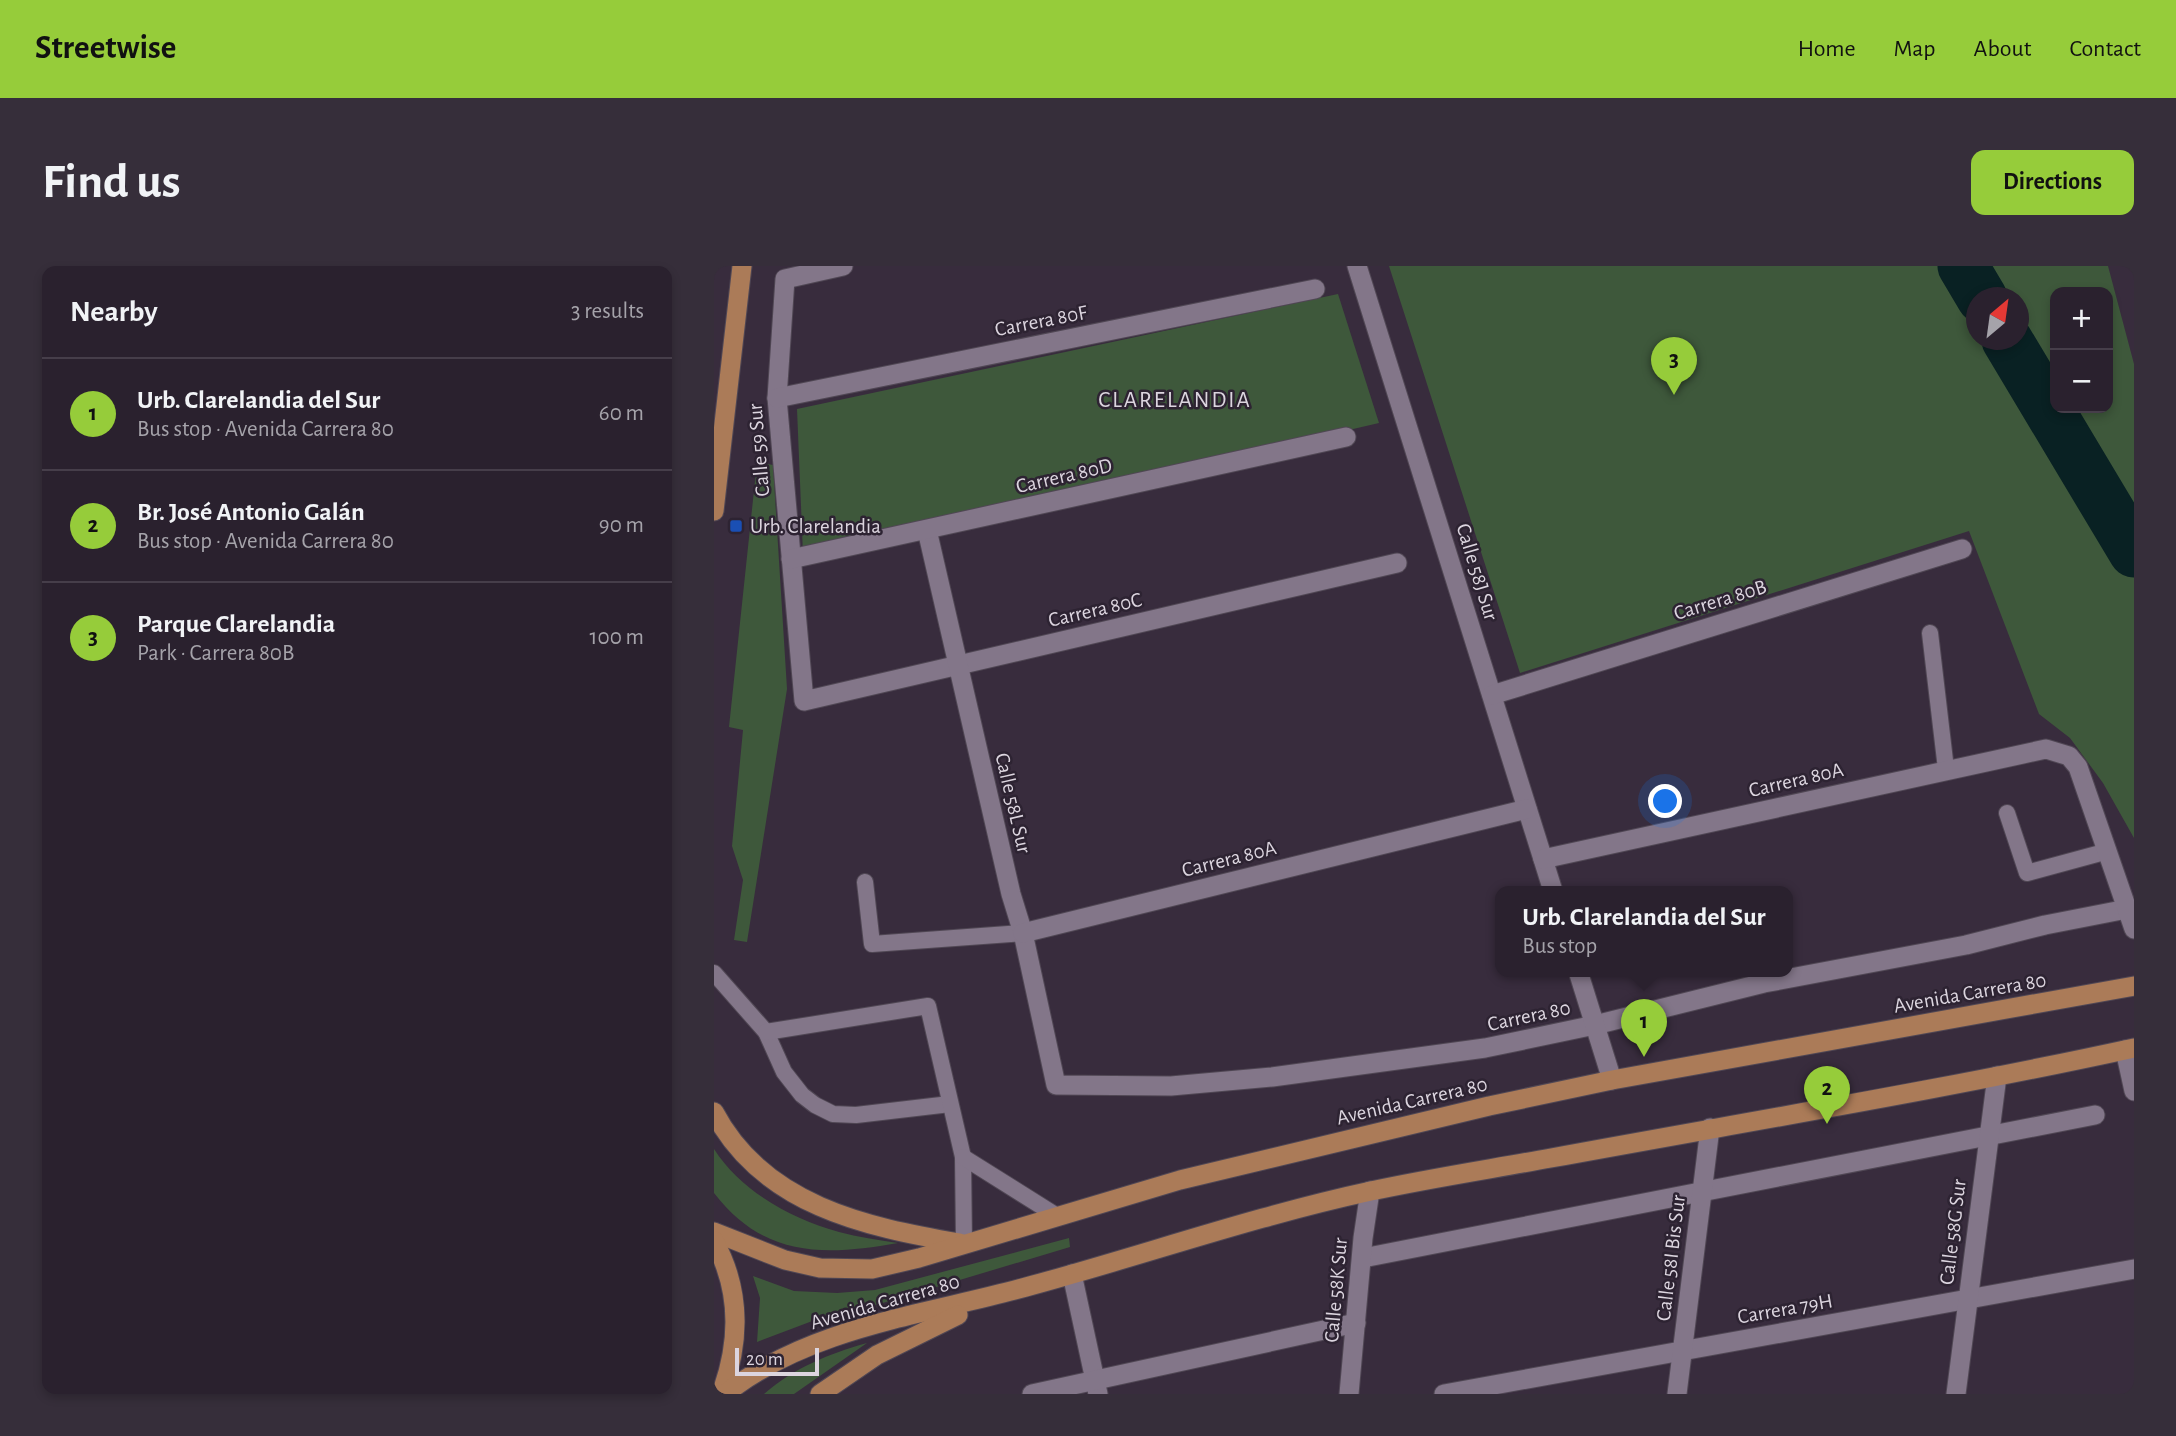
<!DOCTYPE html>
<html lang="en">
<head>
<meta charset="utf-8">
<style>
	body { margin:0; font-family:"Alegreya Sans",sans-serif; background:#362e3a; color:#f1f3f6 }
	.controls { position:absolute; right:21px; top:21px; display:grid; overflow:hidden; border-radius:14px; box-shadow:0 4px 10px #0003 }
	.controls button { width:63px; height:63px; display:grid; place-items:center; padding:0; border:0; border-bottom:2px solid #463e4a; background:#2a212e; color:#f1f3f6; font:35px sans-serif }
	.compass { position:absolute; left:1252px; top:21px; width:63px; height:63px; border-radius:50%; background:#2a212e; box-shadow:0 4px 10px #0003; rotate:29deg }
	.scale { position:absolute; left:21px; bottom:18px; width:84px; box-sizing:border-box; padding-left:7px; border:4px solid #dcd5df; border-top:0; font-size:19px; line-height:24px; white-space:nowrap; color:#dcd5df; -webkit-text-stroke:5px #2d2332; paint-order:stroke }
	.you { position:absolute; left:952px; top:536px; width:24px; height:24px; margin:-18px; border:5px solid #fff; border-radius:50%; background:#1a73e8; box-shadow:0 0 0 10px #1a73e833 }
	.badge { display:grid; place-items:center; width:46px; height:46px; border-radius:50%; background:#96cc3a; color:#111; font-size:23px; font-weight:700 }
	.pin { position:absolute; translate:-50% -58px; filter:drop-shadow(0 2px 4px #0008) }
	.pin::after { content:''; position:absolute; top:37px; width:24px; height:21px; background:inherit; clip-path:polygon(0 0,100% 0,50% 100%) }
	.popup { position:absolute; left:781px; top:620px; width:298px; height:91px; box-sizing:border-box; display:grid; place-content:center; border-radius:14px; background:#2a212e; filter:drop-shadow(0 2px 5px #0005); font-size:23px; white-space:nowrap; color:#a5a3aa }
	.popup b { font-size:26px; color:#f1f3f6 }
	.popup::after { content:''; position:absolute; left:50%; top:100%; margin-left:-14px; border:14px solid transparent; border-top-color:#2a212e }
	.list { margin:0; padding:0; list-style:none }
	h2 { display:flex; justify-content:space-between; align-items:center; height:91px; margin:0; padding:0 28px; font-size:30px }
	h2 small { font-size:23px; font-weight:400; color:#a5a3aa }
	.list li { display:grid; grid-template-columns:46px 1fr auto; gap:21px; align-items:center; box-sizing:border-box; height:112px; padding:0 28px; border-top:2px solid #463e4a }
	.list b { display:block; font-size:26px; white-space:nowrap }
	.list p { margin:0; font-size:23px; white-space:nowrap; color:#a5a3aa }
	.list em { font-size:23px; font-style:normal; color:#a5a3aa }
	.map { position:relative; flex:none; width:1420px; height:1128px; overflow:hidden; border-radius:14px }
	header { display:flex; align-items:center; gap:42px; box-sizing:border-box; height:98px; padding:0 35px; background:#96cc3a; color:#111 }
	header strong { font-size:33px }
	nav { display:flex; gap:38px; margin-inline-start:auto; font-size:24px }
	.intro { display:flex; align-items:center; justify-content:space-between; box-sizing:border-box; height:168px; padding:0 42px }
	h1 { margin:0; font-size:49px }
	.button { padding:18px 32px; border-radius:14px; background:#96cc3a; color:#111; font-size:24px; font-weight:700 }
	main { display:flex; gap:42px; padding:0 42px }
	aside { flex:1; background:#2a212e; border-radius:14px; box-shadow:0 4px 10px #0003 }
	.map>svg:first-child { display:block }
	.green { fill:#3e583b; fill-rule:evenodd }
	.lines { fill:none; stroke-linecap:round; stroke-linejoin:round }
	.river { stroke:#092123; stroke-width:51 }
	.service-casing { stroke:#504754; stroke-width:18 }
	.minor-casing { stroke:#504754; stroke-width:21 }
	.primary-casing { stroke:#504754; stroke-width:21 }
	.service { stroke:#837689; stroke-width:16 }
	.minor { stroke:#837689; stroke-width:19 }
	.primary { stroke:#ab7b58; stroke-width:19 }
	.transit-dot { fill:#1a4fb4; stroke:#2d2332; stroke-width:2.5 }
	.labels { text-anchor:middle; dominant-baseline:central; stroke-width:5; stroke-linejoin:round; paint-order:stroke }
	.street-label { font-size:21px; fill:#dcd5df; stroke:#2d2332 }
	.poi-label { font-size:21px; fill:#dcd5df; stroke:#2d2332; text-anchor:start }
	.neighbourhood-label { font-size:23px; letter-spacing:2px; fill:#dcd5df; stroke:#2d2332 }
</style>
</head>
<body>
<header>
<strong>Streetwise</strong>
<nav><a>Home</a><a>Map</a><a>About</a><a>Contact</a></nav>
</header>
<div class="intro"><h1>Find us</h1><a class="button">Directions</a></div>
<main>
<aside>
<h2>Nearby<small>3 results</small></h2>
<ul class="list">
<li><span class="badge">1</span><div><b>Urb. Clarelandia del Sur</b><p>Bus stop · Avenida Carrera 80</p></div><em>60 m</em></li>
<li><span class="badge">2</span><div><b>Br. José Antonio Galán</b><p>Bus stop · Avenida Carrera 80</p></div><em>90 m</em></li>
<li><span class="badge">3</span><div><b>Parque Clarelandia</b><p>Park · Carrera 80B</p></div><em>100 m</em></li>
</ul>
</aside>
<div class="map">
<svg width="1420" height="1128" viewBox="0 0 1420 1128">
	<rect width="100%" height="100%" fill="#382c3d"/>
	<g class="green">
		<path d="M675,0H1394L1420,98V572L1389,517L1356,472L1325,448L1255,265L806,407ZM1341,26H1394V142H1341ZM1262,32H1304V74H1262Z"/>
		<polygon points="624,28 665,157 208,263 89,288 83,143"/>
		<polygon points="43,196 59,199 73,423 33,676 20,674 29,614 18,580 29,464 15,461"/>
		<path d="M0,883C27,925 77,953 125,966C144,971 164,974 184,977C110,990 50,992 0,927Z"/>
		<polygon points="355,972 356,981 152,1042 101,1054 43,1076 46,1032 39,1010 80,1025 123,1027 161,1024"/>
		<path d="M153,1077L80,1128H50C80,1102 114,1088 153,1077Z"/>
	</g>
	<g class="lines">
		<g class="river">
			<polyline points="1249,0 1268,32"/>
			<polyline points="1293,74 1420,286"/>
		</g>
		<defs>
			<g id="service">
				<polyline points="1216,367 1232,503"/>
				<polyline points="1293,547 1313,607 1394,585"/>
				<polyline points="151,616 158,678 309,667"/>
				<polyline points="0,707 52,766 70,806 88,829 101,839 119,848 142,849 236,838"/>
				<polyline points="52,766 214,740 249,891 250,978"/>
				<polyline points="249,891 343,950"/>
			</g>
			<g id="minor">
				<polyline points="129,0 71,13 63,132 90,435 683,297"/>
				<polyline points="643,0 839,625"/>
				<polyline points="63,132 601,23"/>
				<polyline points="213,264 297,628 309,667 342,819 457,820 558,811 771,782 881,759 1050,717 1252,679 1331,659 1413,643"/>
				<polyline points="77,293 632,171"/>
				<polyline points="778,429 1248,283"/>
				<polyline points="829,593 1332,483 1355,490 1364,501 1420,663"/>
				<polyline points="309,667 813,543"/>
				<polyline points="864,705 898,814"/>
				<polyline points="1411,784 1420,825"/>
				<polyline points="649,992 1381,849"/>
				<polyline points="358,1008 384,1128"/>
				<polyline points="318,1128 642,1057"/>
				<polyline points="635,1128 649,972 656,925"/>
				<polyline points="730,1128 1420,1003"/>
				<polyline points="963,1128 996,862"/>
				<polyline points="1242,1128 1283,810"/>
			</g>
			<g id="primary">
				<polyline points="0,245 28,0"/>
				<path d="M0,846C49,939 151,961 246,977"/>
				<polyline points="0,966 71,994 106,1002 158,1003 205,992 466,914 775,840 898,814 1420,720"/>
				<path d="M0,975C27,1024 26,1077 7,1128"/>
				<path d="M11,1128C95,1061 211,1049 312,1021C427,990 541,950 657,925C717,912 777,903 837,892C1032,856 1227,824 1420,782"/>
				<polyline points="106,1128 163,1089 244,1049"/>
			</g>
		</defs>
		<use href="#service" class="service-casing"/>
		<use href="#minor" class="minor-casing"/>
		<use href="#primary" class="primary-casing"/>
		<use href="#service" class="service"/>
		<use href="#minor" class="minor"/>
		<use href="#primary" class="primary"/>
	</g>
	<rect class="transit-dot" x="15" y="253" width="14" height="14" rx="3.5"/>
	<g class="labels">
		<g class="street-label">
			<text transform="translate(327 55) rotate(-11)">Carrera 80F</text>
			<text transform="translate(45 184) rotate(-95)">Calle 59 Sur</text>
			<text transform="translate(350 210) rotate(-13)">Carrera 80D</text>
			<text transform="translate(763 306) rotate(73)">Calle 58J Sur</text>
			<text transform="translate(1006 334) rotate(-17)">Carrera 80B</text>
			<text transform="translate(381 344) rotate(-13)">Carrera 80C</text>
			<text transform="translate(1082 514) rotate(-13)">Carrera 80A</text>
			<text transform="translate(299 537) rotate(77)">Calle 58L Sur</text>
			<text transform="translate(515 593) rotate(-14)">Carrera 80A</text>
			<text transform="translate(1256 727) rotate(-10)">Avenida Carrera 80</text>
			<text transform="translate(815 750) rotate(-12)">Carrera 80</text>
			<text transform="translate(698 835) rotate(-13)">Avenida Carrera 80</text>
			<text transform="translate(1239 966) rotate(-83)">Calle 58G Sur</text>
			<text transform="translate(957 992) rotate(-83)">Calle 58I Bis Sur</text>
			<text transform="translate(622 1024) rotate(-85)">Calle 58K Sur</text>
			<text transform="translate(171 1036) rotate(-16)">Avenida Carrera 80</text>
			<text transform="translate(1071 1043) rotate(-10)">Carrera 79H</text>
		</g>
		<g class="poi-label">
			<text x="36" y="260">Urb. Clarelandia</text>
		</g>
		<g class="neighbourhood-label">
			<text x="461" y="134">CLARELANDIA</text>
		</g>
	</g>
</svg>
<div class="controls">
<button>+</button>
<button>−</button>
</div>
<svg class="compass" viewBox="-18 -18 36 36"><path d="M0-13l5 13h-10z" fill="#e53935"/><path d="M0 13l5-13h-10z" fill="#a5a3aa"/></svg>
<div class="scale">20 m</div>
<div class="you"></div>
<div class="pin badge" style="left:930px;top:791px">1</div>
<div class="popup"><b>Urb. Clarelandia del Sur</b>Bus stop</div>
<div class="pin badge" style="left:1113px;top:858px">2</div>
<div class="pin badge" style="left:960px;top:129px">3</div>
</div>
</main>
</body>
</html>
